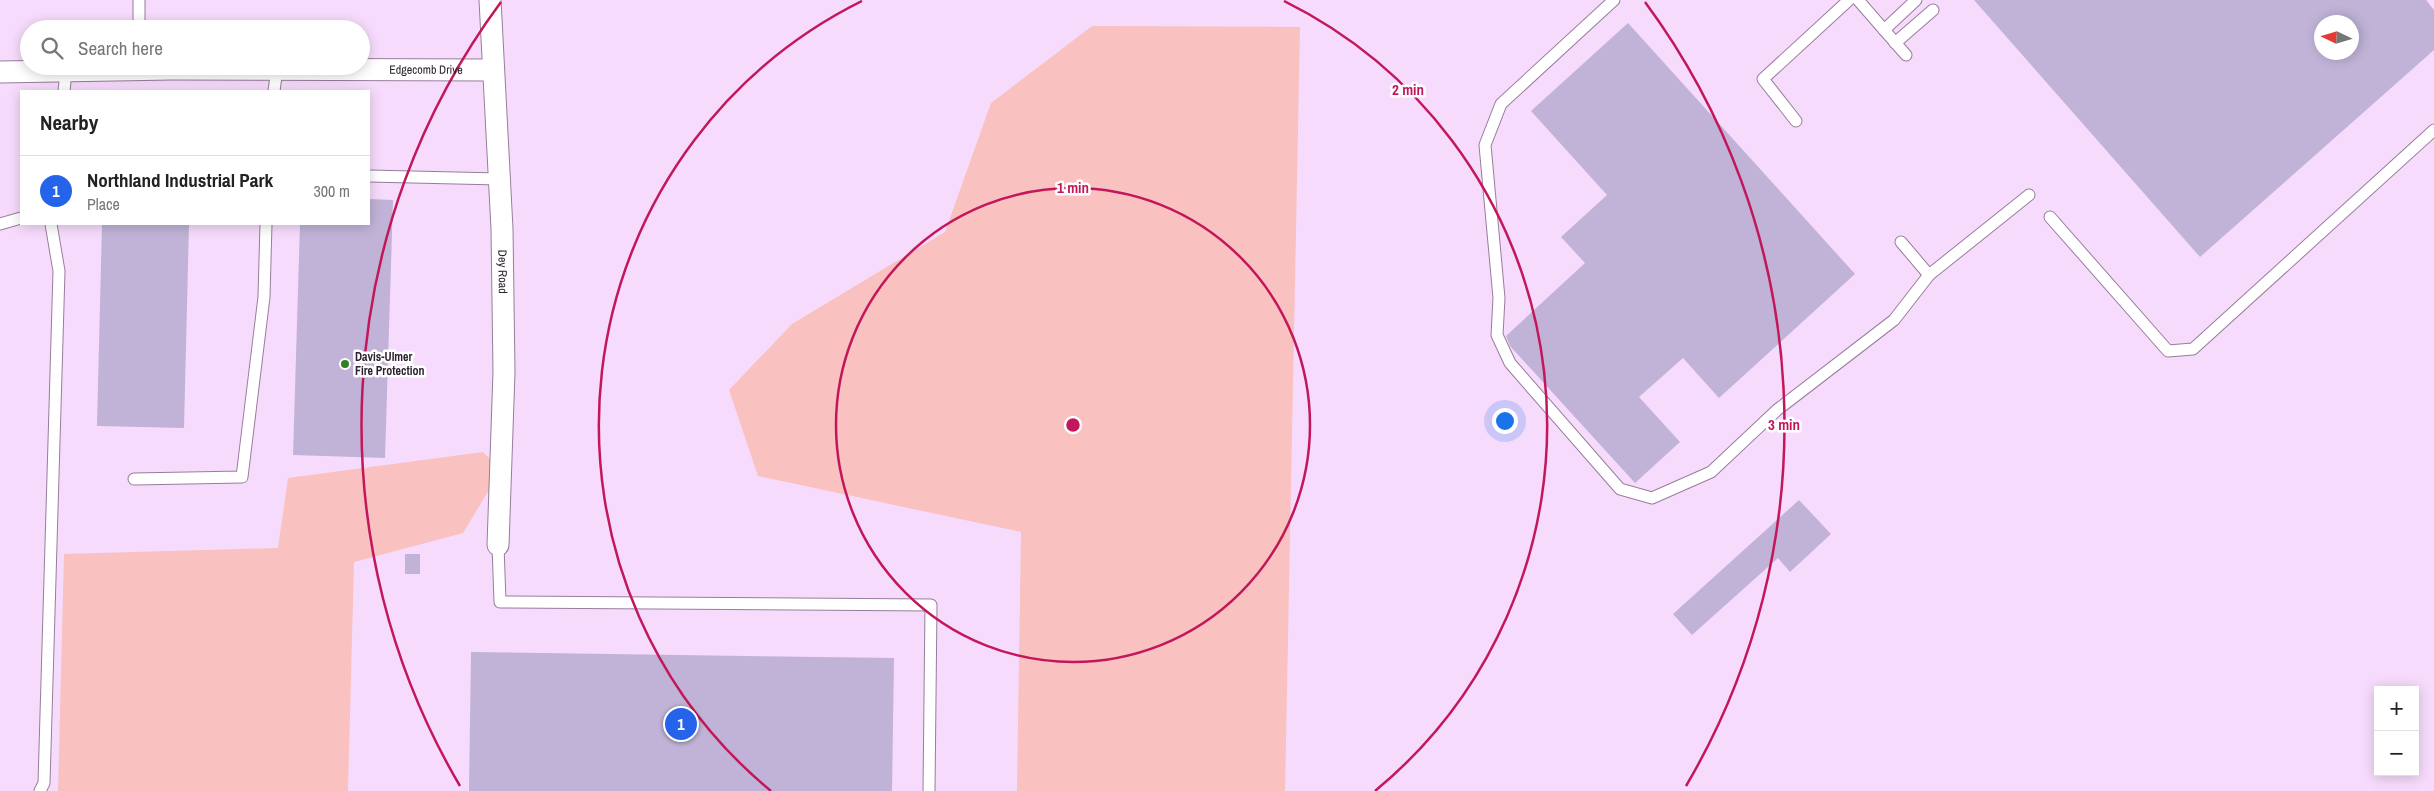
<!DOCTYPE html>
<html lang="en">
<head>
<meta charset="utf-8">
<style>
	body { margin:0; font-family:"Archivo Narrow",sans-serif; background:#f2f2f2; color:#222 }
	.controls { position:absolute; right:15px; bottom:15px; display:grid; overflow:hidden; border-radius:0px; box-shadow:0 2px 12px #0003 }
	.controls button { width:45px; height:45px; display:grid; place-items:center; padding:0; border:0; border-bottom:1px solid #e0e0e0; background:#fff; color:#222; font:25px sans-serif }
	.compass { position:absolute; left:2314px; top:15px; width:45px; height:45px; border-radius:50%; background:#fff; box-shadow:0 2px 12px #0003; rotate:274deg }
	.you { position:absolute; left:1504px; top:420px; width:18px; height:18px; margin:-12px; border:4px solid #fff; border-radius:50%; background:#1a73e8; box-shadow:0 0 0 8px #1a73e833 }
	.badge { display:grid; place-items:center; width:32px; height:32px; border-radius:50%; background:#2563eb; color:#fff; font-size:16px; font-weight:700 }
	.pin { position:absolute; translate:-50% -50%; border:2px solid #fff; box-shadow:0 1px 5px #0006 }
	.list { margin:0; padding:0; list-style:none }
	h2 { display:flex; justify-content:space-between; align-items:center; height:65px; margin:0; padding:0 20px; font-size:21px }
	h2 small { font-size:16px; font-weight:400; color:#767676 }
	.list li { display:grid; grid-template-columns:32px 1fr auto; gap:15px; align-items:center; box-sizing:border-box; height:70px; padding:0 20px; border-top:1px solid #e0e0e0 }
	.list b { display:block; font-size:19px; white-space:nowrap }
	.list p { margin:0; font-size:16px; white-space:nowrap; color:#767676 }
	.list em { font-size:16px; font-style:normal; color:#767676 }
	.icon { flex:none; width:28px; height:28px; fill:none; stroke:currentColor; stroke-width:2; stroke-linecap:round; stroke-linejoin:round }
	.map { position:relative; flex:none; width:2434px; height:791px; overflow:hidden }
	.search { position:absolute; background:#fff; box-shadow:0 2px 12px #0003; left:20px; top:20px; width:350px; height:55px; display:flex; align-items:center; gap:12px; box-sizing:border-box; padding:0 18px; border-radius:28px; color:#767676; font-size:19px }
	.panel { position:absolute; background:#fff; box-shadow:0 2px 12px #0003; left:20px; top:90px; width:350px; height:135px; border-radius:0px }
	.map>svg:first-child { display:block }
	.green { fill:#f9c1bf }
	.building { fill:#c0b3d7; fill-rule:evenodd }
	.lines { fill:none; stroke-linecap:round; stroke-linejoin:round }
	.service-casing { stroke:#977d9b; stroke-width:13 }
	.minor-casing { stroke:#977d9b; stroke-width:23 }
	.service { stroke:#fff; stroke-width:11 }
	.minor { stroke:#fff; stroke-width:21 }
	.ring { fill:none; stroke:#c2185b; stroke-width:2.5 }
	.poi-dot { fill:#317f27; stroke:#fff; stroke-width:2 }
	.labels { text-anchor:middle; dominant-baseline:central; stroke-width:5; stroke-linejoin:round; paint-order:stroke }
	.street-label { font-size:12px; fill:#2d222f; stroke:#fff }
	.poi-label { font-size:12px; font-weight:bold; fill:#2d222f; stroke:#fff; text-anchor:start }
	.centre { fill:#c2185b; stroke:#fff; stroke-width:2.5 }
	.ring-label { font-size:15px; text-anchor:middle; font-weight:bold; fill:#c2185b; stroke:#fff; stroke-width:5; stroke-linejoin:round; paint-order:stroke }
</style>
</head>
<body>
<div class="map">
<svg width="2434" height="791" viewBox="0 0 2434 791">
	<rect width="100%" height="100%" fill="#f7dbfc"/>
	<g class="green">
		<polygon points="1092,26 1300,27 1285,791 1017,791 1021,532 758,476 729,390 792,324 945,232 991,103"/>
		<polygon points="483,452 501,470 463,533 354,562 348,791 58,791 64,554 278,548 288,478"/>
	</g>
	<g class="building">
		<path d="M1974,0H2426L2434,10V50L2200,257ZM2322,22H2352V52H2322Z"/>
		<polygon points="1628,23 1855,274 1719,398 1683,358 1639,397 1680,442 1635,483 1510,346 1506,336 1585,263 1561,237 1607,195 1531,111"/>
		<polygon points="369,199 393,200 385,458 293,455 300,224 369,224"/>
		<polygon points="102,224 189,224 184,428 97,426"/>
		<polygon points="1799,500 1831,534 1790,572 1778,558 1692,635 1673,614"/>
		<rect x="405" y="554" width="15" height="20"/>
		<polygon points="471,652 894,658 892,791 469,791"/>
	</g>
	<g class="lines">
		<defs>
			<g id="service">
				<polyline points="1614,0 1501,104 1485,145 1499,298 1497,335 1510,363 1620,489 1652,498 1711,472 1777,410 1894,320 1929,275"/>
				<polyline points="1858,0 1906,55"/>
				<polyline points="139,29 139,0"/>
				<polyline points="1884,30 1916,0"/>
				<polyline points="1895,43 1933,10"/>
				<polyline points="64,91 66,71"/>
				<polyline points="274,91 277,69"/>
				<polyline points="1796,121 1763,79 1849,0"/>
				<polyline points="369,176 499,179"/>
				<polyline points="2050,217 2168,351 2193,349 2434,130"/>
				<polyline points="0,224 21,218"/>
				<polyline points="1901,242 1929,275 2029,195"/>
				<polyline points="134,479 242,477 264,297 266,224"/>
				<polyline points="498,545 500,602 931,605 929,791"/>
				<polyline points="40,791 44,783 59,271 51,224"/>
			</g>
			<g id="minor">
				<path id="s1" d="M490,0L502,229L504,372L498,545"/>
				<path id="s2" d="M0,72L172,69L493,70"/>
			</g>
		</defs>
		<use href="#service" class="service-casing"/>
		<use href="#minor" class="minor-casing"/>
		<use href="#service" class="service"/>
		<use href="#minor" class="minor"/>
	</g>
	<g class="ring">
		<circle cx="1073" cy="425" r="237"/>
		<path d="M771 791A474 474 0 0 1 862 1M1284 1A474 474 0 0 1 1375 791"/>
		<path d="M460 786A711 711 0 0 1 501 2M1645 2A711 711 0 0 1 1686 786"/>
	</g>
	<circle class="poi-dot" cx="345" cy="364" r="5"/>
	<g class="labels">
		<g class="street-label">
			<text stroke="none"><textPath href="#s2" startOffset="426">Edgecomb Drive</textPath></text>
			<text stroke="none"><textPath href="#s1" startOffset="272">Dey Road</textPath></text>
		</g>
		<g class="poi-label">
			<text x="355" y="357">Davis-Ulmer<tspan x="355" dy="14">Fire Protection</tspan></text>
		</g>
	</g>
	<circle cx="1073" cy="425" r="8" class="centre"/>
	<g class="ring-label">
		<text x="1408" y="95">2 min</text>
		<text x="1073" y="193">1 min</text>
		<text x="1784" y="430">3 min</text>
	</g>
</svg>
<div class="controls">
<button>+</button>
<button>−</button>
</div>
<svg class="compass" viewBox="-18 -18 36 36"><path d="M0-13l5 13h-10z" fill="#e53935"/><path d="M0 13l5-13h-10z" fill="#767676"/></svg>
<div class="you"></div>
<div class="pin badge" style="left:681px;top:724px">1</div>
<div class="search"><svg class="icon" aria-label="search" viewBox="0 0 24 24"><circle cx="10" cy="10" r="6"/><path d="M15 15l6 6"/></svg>Search here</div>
<section class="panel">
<h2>Nearby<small></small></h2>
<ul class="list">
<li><span class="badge">1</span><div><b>Northland Industrial Park</b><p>Place</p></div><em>300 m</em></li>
</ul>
</section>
</div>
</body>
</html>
